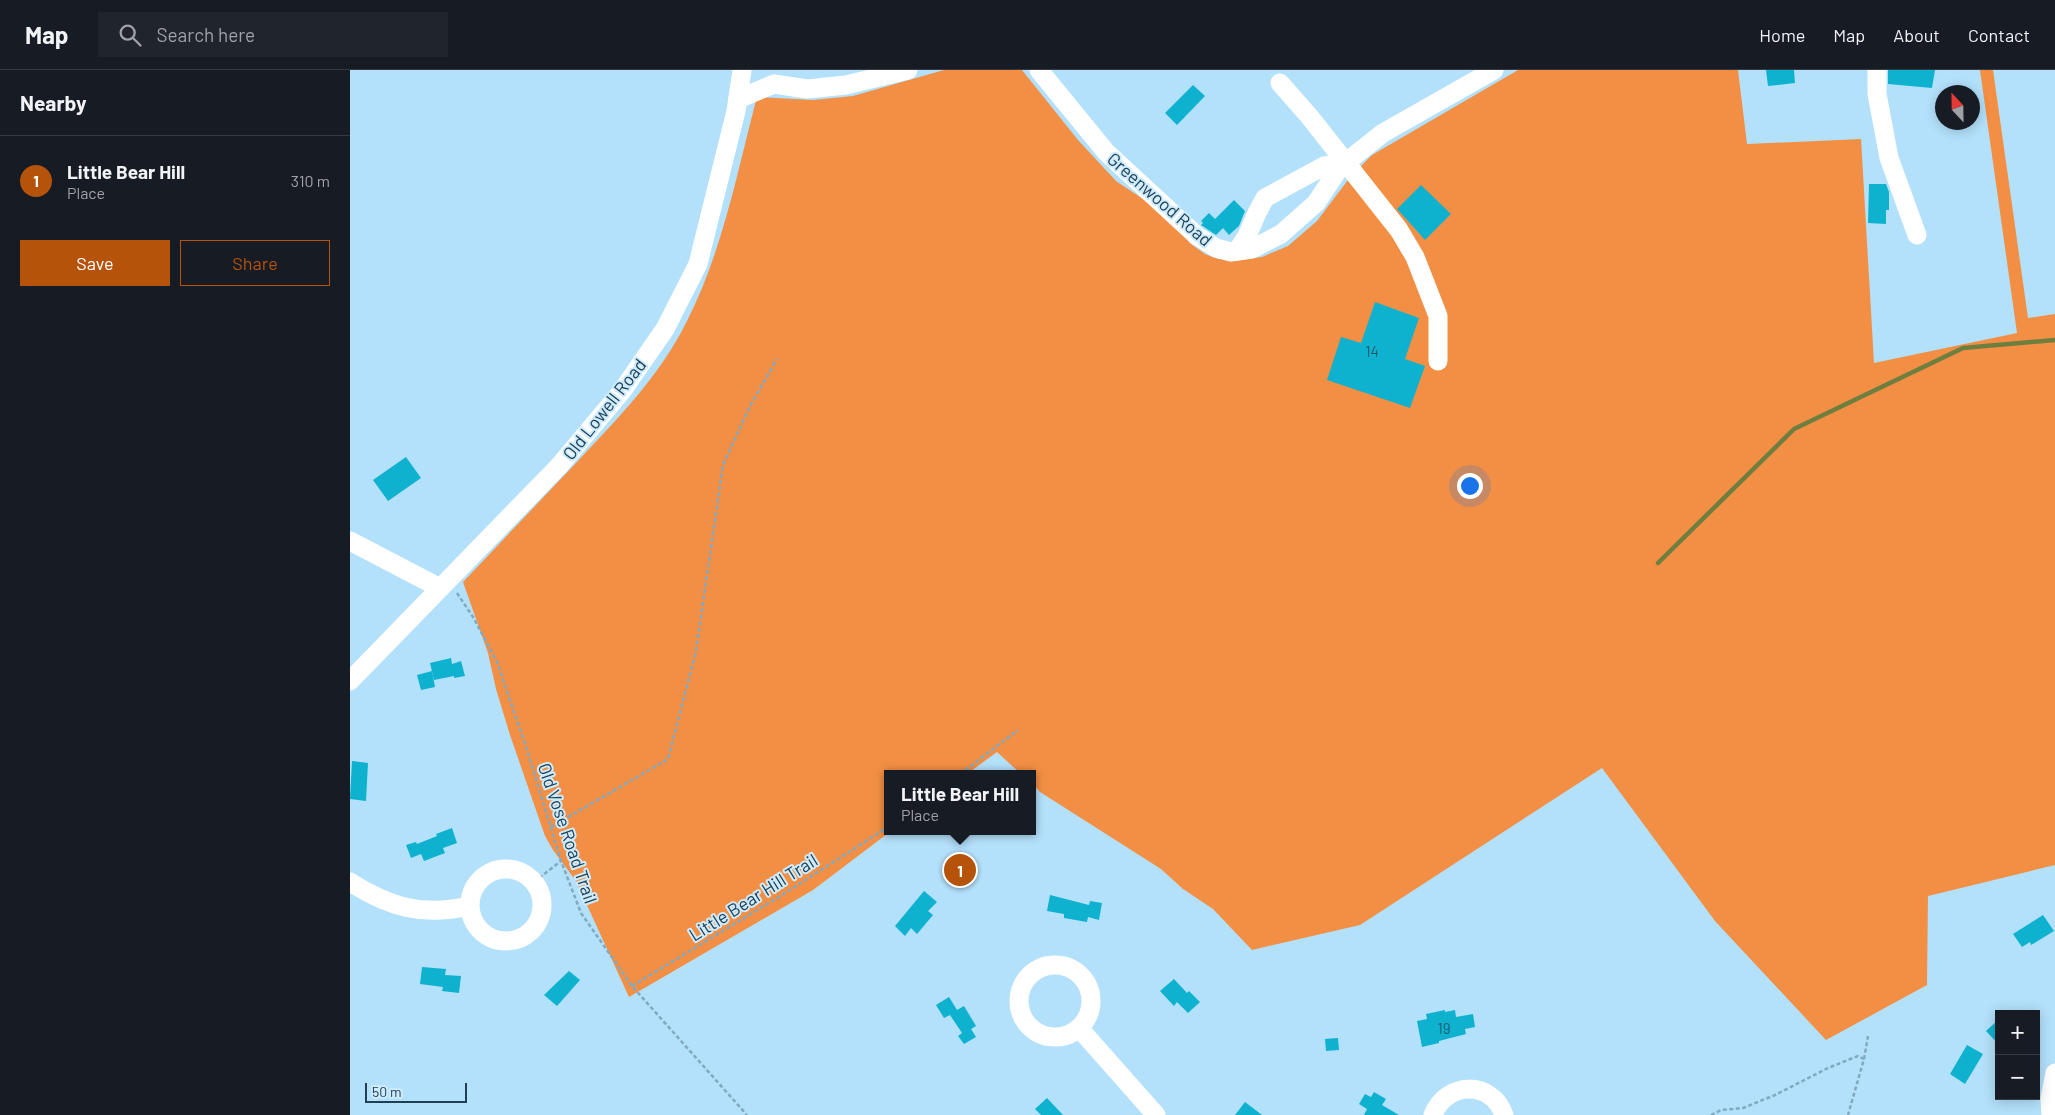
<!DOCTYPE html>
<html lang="en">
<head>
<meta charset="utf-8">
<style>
	body { margin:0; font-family:Barlow,sans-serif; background:#20242c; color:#f1f3f6 }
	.controls { position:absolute; right:15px; bottom:15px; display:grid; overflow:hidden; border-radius:0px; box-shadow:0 2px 12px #0003 }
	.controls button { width:45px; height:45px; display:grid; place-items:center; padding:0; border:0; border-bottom:1px solid #363941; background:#171b24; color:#f1f3f6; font:25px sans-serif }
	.compass { position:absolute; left:1585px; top:15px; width:45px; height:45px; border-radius:50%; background:#171b24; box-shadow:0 2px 12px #0003; rotate:338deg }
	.scale { position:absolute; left:15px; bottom:12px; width:102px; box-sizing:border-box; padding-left:5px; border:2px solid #1f4052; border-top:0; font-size:14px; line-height:18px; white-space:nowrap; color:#1f4052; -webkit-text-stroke:4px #cdebfd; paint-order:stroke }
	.you { position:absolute; left:1119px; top:415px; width:18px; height:18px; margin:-12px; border:4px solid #fff; border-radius:50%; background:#1a73e8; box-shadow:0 0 0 8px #1a73e833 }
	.badge { display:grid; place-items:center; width:32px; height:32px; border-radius:50%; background:#b45309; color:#fff; font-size:16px; font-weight:700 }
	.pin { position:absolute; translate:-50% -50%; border:2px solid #fff; box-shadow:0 1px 5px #0006 }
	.popup { position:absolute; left:534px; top:700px; width:152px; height:65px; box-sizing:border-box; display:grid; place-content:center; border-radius:0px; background:#171b24; filter:drop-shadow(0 1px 4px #0005); font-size:16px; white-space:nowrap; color:#9ea1a6 }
	.popup b { font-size:19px; color:#f1f3f6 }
	.popup::after { content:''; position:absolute; left:50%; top:100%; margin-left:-10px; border:10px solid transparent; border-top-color:#171b24 }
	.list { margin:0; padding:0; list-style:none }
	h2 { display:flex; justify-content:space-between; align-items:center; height:65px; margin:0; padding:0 20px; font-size:21px }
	h2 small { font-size:16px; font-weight:400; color:#9ea1a6 }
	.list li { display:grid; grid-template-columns:32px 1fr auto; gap:15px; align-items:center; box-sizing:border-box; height:90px; padding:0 20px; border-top:1px solid #363941 }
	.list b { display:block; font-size:19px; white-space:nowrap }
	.list p { margin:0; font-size:16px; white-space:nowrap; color:#9ea1a6 }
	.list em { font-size:16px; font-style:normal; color:#9ea1a6 }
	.actions { display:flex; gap:10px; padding:15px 20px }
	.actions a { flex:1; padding:11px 0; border:1px solid #b45309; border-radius:0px; text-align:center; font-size:18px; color:#b45309 }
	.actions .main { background:#b45309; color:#fff }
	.icon { flex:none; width:28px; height:28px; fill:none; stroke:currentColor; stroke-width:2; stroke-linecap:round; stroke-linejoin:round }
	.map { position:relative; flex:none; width:1705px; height:1045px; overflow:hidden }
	header { display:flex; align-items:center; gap:30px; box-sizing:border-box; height:70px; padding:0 25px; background:#171b24; border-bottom:1px solid #363941 }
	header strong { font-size:24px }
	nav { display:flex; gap:28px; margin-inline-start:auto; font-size:18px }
	.search { width:350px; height:45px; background:#20242c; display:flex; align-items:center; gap:12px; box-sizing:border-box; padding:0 18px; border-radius:0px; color:#9ea1a6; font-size:19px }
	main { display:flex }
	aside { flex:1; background:#171b24 }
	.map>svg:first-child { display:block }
	.green { fill:#f38f44 }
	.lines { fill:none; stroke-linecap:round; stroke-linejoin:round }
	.stream { stroke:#6e7e3f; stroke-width:4.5 }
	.building { fill:#0eb2ce }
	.path { stroke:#81aac2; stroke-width:2.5; stroke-dasharray:4 2.5; stroke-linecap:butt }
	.minor { stroke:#fff; stroke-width:19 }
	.labels { text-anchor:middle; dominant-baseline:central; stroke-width:4; stroke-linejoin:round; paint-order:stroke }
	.number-label { font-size:15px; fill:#1b5c71 }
	.street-label { font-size:18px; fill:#1f4052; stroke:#cdebfd }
</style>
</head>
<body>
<header>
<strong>Map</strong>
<div class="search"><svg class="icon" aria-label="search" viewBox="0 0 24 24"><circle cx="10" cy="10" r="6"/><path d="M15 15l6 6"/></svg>Search here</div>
<nav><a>Home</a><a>Map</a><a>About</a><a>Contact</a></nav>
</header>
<main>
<aside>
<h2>Nearby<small></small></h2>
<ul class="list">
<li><span class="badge">1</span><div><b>Little Bear Hill</b><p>Place</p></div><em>310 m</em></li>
</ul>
<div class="actions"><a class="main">Save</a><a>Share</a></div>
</aside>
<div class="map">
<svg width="1705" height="1045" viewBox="0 0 1705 1045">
	<rect width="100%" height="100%" fill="#b3e0fb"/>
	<path class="green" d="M594,0H672L728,70L766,111L799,133L818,149L841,174L855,184L868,189L890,190L912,187L938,176L967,151L1001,106L1022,85L1168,0H1388L1397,74L1511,69L1524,293L1667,263L1630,0H1643L1678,248L1705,244V795L1578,826L1577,915L1476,970L1365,851L1252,698L1010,855L902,880L863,839L833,819L811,799L690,722L683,714L682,704H671L647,682L617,704H538V761H541L463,820L279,927L226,811L203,780L195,766L160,665L146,619L138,583L113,512C151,472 188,433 226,393C267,349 310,306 337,251C373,180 387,102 407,27L463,30L503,26Z"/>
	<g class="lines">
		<polyline class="stream" points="1308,493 1444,359 1613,278 1705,270"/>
	</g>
	<g class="building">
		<polygon points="1416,0 1444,0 1445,13 1418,16"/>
		<polygon points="1538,0 1585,0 1582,18 1538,14"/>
		<polygon points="843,15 855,26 827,55 815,43"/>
		<polygon points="1519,114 1536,114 1539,122 1539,140 1536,140 1536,154 1518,153"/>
		<polygon points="1071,115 1101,144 1075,170 1047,139"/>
		<polygon points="884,130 895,141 889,156 879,165 873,158 866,165 851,155 853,153 851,151 859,143 865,149"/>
		<polygon points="1025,232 1069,248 1055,289 1075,296 1060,338 977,310 991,267 1011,273"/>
		<polygon points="56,387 71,408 38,431 23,410"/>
		<polygon points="101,588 102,594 111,591 115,606 104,608 104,606 84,610 80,593"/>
		<polygon points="82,601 85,617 71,620 67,605"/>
		<polygon points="2,691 18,693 16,731 0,729"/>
		<polygon points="102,758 107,773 93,778 95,783 74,791 71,784 61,788 56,775 66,772 67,774 87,766 86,764"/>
		<polygon points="574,821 587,832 578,841 583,845 567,864 561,858 555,866 545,856"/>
		<polygon points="700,825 739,835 740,831 752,833 749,850 738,847 737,852 714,848 714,844 697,841"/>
		<polygon points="1693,845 1704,861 1681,875 1680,872 1672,877 1663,864"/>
		<polygon points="72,897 96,899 95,905 111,906 109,923 92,921 93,917 70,914"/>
		<polygon points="219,901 230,910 207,936 194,925"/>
		<polygon points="824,909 837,923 839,921 850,932 838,943 827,932 824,936 810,921"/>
		<polygon points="599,927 607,940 614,936 626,956 621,959 626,967 614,974 608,966 612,963 600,945 594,948 586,935"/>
		<polygon points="1095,940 1095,942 1105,940 1106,947 1123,944 1125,957 1115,959 1116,964 1089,971 1089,973 1072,977 1067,951 1077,949 1076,944"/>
		<polygon points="1649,949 1649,975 1636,961"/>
		<polygon points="988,968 989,980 976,981 975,969"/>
		<polygon points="1617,975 1633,984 1615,1014 1600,1004"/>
		<polygon points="1024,1022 1036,1029 1032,1035 1049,1045 1014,1045 1017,1039 1009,1034 1015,1024 1021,1027"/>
		<polygon points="697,1028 713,1045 691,1045 685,1039"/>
		<polygon points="895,1032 912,1045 885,1045"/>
	</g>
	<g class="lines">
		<g class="path">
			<polyline points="107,523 123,547 147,592 177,680 211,791 231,843 282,916 397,1045"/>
			<polyline points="610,704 668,660"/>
			<polyline points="201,757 318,689 346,581 373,395 399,338 427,289"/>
			<polyline points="184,812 211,791"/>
			<polyline points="282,916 432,825 538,757"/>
			<polyline points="1514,989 1518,966"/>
			<polyline points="1361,1045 1371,1040 1393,1038 1425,1025 1478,998 1508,986 1514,989 1498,1045"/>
		</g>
		<g class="minor">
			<polyline points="689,0 756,82 847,166 866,178 881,182 902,179 931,164 966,133 990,97 1033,63 1144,0"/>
			<polyline points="1527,0 1527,24 1539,88 1567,165"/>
			<polyline points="930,13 959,46 1049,160 1065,187 1088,246 1088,291"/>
			<polyline points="388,29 424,14 457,19 496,15 558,0"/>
			<polyline points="887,181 897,166 907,143 915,128 974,96 995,93"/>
			<polyline points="0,471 90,518"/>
			<polyline points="0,611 209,396 272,321 315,259 348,194 386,41 392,0"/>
			<circle cx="156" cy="835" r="36"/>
			<path d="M0,812C40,837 72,847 119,836"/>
			<circle cx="705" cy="931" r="36"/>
			<polyline points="729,958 806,1045"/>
			<path d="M1083,1045C1096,1011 1142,1010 1154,1045"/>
			<polyline points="1701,1045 1700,1029 1705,1003"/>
		</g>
	</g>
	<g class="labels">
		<g class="number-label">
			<text x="1022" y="281">14</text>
			<text x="1094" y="958">19</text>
		</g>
		<g class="street-label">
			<text transform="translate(810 129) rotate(41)">Greenwood Road</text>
			<text transform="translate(254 339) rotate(-52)">Old Lowell Road</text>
			<text transform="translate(218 763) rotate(71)">Old Vose Road Trail</text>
			<text transform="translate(403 827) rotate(-32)">Little Bear Hill Trail</text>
		</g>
	</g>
</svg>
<div class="controls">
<button>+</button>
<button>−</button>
</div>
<svg class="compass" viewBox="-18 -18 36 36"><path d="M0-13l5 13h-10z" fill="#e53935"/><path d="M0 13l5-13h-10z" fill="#9ea1a6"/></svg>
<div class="scale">50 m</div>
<div class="you"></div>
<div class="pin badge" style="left:610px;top:800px">1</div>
<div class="popup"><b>Little Bear Hill</b>Place</div>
</div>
</main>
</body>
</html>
